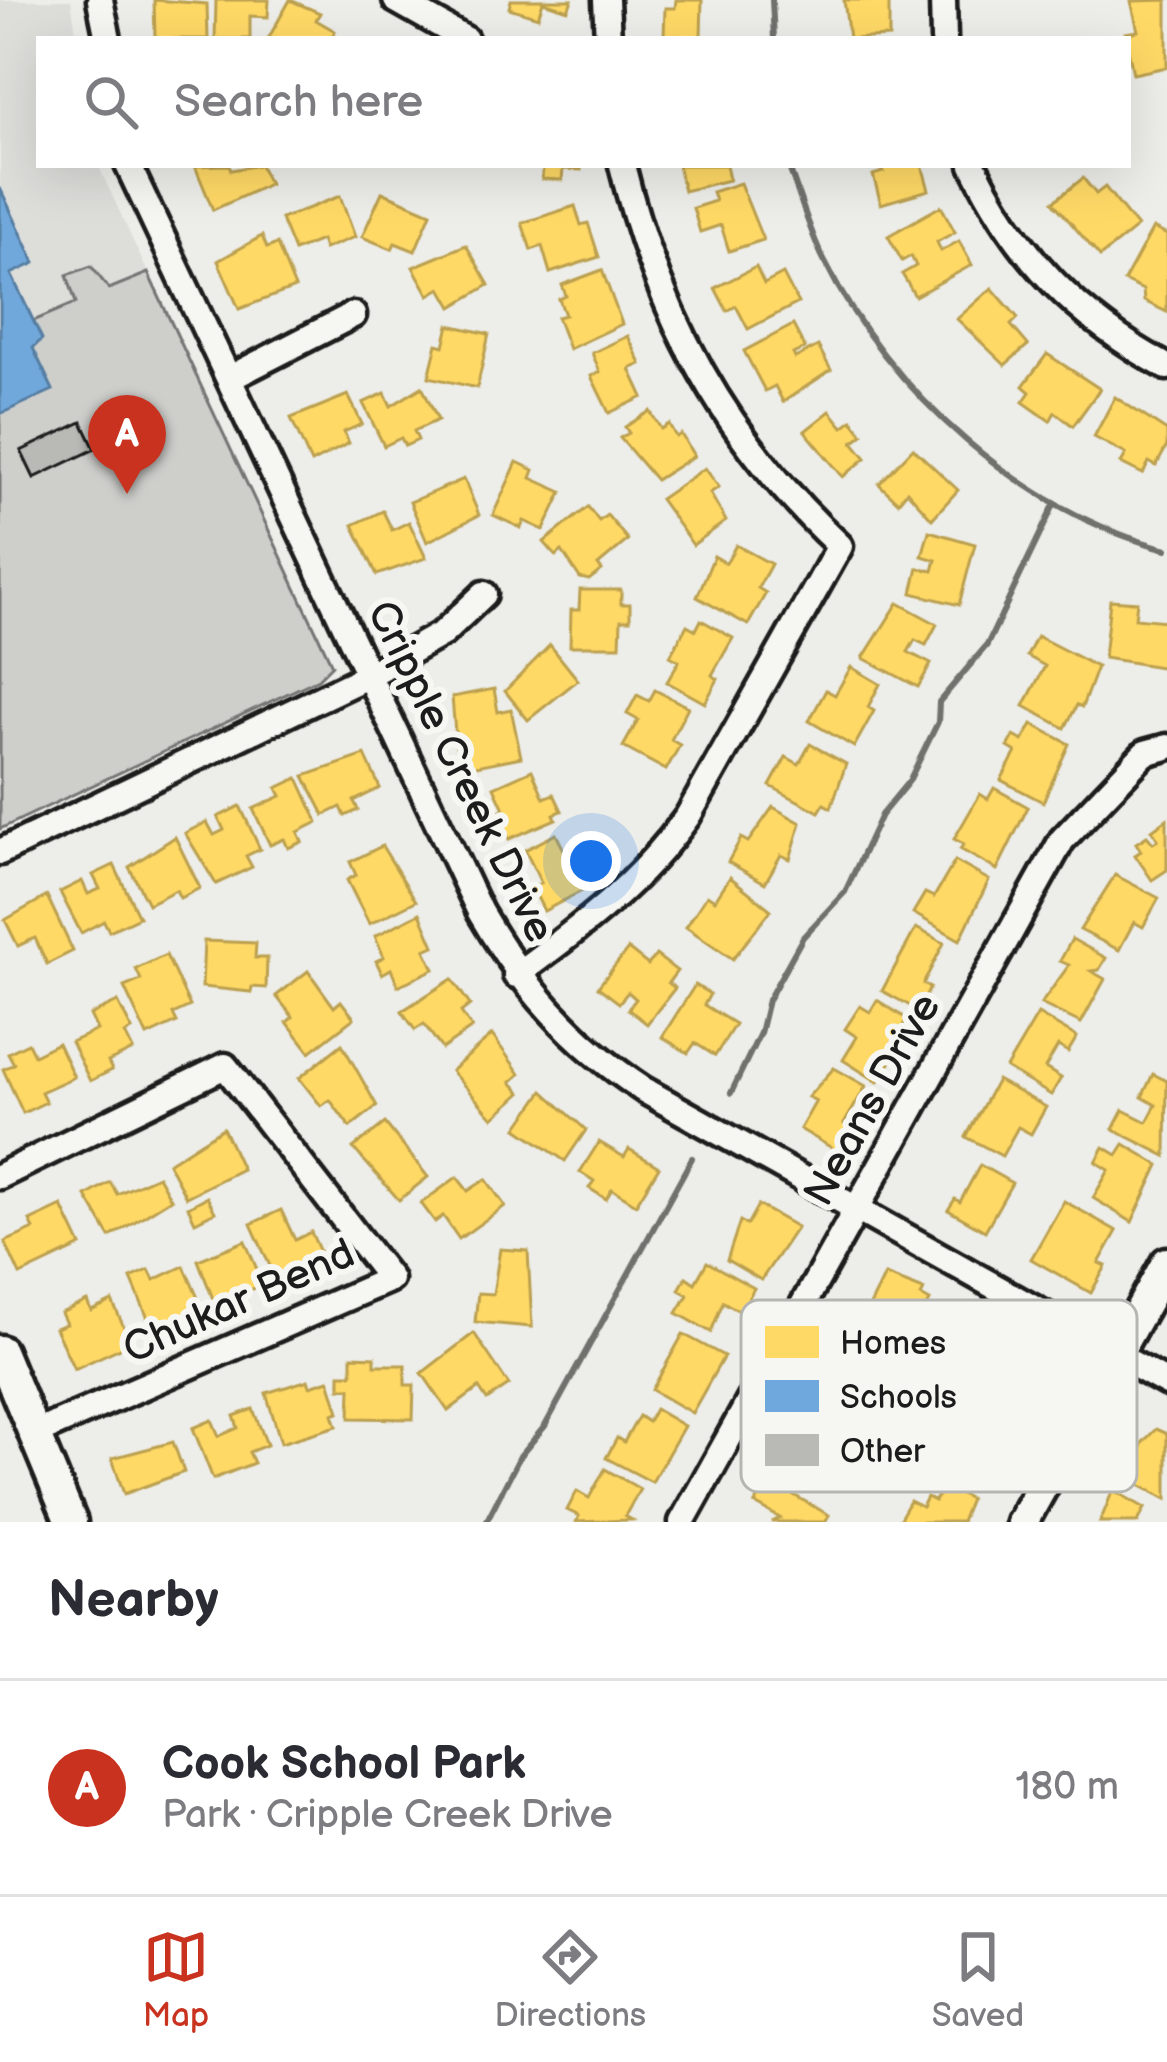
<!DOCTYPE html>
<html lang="en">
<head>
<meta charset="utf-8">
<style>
	body { margin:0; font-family:"Balsamiq Sans",sans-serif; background:#f7f7f7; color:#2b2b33 }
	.you { position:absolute; left:591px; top:861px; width:42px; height:42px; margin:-30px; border:9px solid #fff; border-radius:50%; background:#1a73e8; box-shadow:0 0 0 18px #1a73e833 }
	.badge { display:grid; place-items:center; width:78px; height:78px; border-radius:50%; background:#c8321e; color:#fff; font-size:39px; font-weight:700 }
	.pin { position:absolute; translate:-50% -99px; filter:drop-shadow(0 3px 6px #0008) }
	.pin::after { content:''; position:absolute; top:63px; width:42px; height:36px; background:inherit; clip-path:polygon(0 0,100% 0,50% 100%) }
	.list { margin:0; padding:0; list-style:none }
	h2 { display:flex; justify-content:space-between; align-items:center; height:156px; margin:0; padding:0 48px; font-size:51px }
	h2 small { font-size:39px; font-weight:400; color:#7c7c81 }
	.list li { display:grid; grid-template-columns:78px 1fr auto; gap:36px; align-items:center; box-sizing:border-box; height:216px; padding:0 48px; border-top:3px solid #e1e1e2 }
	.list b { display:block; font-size:45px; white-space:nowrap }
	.list p { margin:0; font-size:39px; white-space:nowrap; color:#7c7c81 }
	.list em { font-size:39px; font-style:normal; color:#7c7c81 }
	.icon { flex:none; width:66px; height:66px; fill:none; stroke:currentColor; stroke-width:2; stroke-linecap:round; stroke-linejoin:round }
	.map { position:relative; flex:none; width:1167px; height:1522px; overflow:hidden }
	.search { position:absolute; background:#fff; box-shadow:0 12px 48px #0002; left:36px; right:36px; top:36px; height:132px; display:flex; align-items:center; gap:30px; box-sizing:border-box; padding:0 42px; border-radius:0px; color:#7c7c81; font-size:45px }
	.sheet { height:372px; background:#fff }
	nav { display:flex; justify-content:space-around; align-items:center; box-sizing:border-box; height:168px; border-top:3px solid #e1e1e2; background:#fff; font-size:33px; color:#7c7c81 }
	nav a { display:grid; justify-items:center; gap:6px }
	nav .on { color:#c8321e }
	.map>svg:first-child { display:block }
	.built { fill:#ddddda }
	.green { fill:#cececb; stroke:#757574; stroke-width:3 }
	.homes { fill:#ffd966; stroke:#bba050; stroke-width:3 }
	.schools { fill:#6fa8dc; stroke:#567ea2; stroke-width:3 }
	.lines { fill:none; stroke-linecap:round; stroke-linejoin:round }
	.stream { stroke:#6f6f6d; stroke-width:6 }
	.building { fill:#b9b9b6; stroke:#1c1c1c; stroke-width:3 }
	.minor-casing { stroke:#1c1c1c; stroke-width:33 }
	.tertiary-casing { stroke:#1c1c1c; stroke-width:39 }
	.minor { stroke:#f6f6f2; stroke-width:24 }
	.tertiary { stroke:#f6f6f2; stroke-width:30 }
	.labels { text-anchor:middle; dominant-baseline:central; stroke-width:12; stroke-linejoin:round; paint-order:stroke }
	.street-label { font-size:42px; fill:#1c1c1c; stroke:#f6f6f2 }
	.key { fill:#f6f6f2; stroke:#b5b5b2; stroke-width:3 }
	.key-label { font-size:33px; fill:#1c1c1c }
</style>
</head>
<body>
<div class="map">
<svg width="1167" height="1522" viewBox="0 0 1167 1522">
	<rect width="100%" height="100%" fill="#edede9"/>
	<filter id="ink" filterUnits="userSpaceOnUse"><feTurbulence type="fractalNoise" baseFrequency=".00833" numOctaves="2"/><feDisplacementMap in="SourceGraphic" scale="24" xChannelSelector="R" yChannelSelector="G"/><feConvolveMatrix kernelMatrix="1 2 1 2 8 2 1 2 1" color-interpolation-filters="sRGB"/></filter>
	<g filter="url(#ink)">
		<polygon class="built" points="0,0 71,0 77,39 39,39 39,165 98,165 148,273 0,335"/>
		<polygon class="green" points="91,266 109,289 148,273 332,665 318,679 0,829 0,335 76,303 67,275"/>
		<g class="homes">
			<polygon points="154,0 207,4 208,39 155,39"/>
			<polygon points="216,0 269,0 268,17 250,16 250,39 215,39"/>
			<polygon points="290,0 320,13 316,20 335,31 331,39 268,39"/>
			<polygon points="511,0 572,0 568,10 543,2 538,17 509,8"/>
			<polygon points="676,0 702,0 701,37 664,36 665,8 675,8"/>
			<polygon points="844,0 889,0 889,37 849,39"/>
			<polygon points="1167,0 1167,67 1133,74 1125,33 1138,31 1131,1"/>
			<polygon points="229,165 231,170 260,165 269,184 213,210 195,166"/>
			<polygon points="581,165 581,170 563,169 562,180 542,179 543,168 518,166"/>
			<polygon points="678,165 726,165 729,180 684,191"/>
			<polygon points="877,165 922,165 929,190 881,204 873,175 883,172"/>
			<polygon points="1083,178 1096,194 1105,187 1137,227 1100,257 1053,202"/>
			<polygon points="740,183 763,240 729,251 721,225 700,232 693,208 715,201 712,192"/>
			<polygon points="382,192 431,213 415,251 395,243 392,249 362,237"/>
			<polygon points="340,196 355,237 324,249 321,240 294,251 281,219"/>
			<polygon points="575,206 581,225 588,223 599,257 550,273 542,246 531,250 522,223"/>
			<polygon points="941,206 955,232 937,242 941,251 959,241 972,265 915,296 902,274 916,266 911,256 902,261 888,236"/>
			<polygon points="1153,228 1167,235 1167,312 1144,301 1143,290 1124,281"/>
			<polygon points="262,236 267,248 277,244 295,288 239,309 218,261"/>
			<polygon points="466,245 489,285 452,307 441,288 429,295 413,267"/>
			<polygon points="756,267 764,284 783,274 798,303 748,329 736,306 727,311 715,288"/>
			<polygon points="602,270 622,324 569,349 557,317 565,315 559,299 566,296 562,285"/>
			<polygon points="992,288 1018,318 1011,325 1028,345 1005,365 957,319"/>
			<polygon points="449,325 489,334 477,388 429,377 437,344 444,346"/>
			<polygon points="793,325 805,348 793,354 795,358 818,346 831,370 783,402 775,386 765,391 744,351"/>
			<polygon points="628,336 641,364 630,369 643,397 609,413 591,376 600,372 592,353"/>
			<polygon points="1047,354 1100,389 1073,426 1055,412 1050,421 1023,402 1030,392 1023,386"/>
			<polygon points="422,387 438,420 414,431 418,440 405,446 401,438 384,446 363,403 385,393 391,406"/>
			<polygon points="348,395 362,424 344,432 349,443 311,463 291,418"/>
			<polygon points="1115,397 1167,431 1167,446 1156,466 1149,462 1143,474 1121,463 1126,454 1094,437"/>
			<polygon points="650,411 661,429 669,424 676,437 681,434 694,456 656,480 620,438 629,433 625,427"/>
			<polygon points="830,411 843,427 852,420 863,434 853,442 866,458 843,477 805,431"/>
			<polygon points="913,448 958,490 932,519 907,491 898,502 879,484"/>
			<polygon points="517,462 534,470 531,478 562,492 544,530 524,521 521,528 493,515"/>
			<polygon points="705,468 719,487 710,493 726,521 693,545 660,499"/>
			<polygon points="464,479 479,515 427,542 410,502"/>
			<polygon points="588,507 599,521 607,515 628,540 598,565 602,570 589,580 580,578 562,551 556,556 544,542"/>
			<polygon points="383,511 392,530 409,522 426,558 377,575 353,525"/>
			<polygon points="929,531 975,544 959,605 912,593 918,568 933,571 936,560 922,556"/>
			<polygon points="736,545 771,564 758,588 766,593 748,625 697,597 714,556 726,563"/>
			<polygon points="580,590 621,590 621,604 630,604 630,620 621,620 620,646 570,646 571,610 579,610"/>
			<polygon points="1110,600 1137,602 1135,618 1167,621 1167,668 1104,658"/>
			<polygon points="898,603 937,624 926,645 915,640 908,652 931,664 918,687 863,658"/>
			<polygon points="701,620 733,638 712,675 718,679 705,703 667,682 679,661 670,656 687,625 696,630"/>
			<polygon points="1037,636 1097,667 1082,707 1077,705 1065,728 1024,706 1045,666 1027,656"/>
			<polygon points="550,645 578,680 528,720 505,691"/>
			<polygon points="851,667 880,684 868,707 874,711 854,747 809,721 826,690 835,695"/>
			<polygon points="494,689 498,712 511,709 521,757 466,768 464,756 457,757 452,697"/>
			<polygon points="655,690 688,707 671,740 680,745 666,770 623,747 638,720 627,714 637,695 649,701"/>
			<polygon points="1032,724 1069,744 1043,802 1001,780 1016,752 1008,747 1014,736 1023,741"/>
			<polygon points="810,744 846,764 831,808 824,804 819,812 770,786 786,757 799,764"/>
			<polygon points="365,755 380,788 354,801 358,810 345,816 341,807 324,815 304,776"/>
			<polygon points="532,770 544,798 554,794 562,811 554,814 556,819 509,839 497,812 504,809 494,787"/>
			<polygon points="298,778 318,822 298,832 302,842 288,848 284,839 270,845 253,809 281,796 277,788"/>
			<polygon points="994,788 1028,807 997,870 960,849 964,844 954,839 980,794 988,799"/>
			<polygon points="240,806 260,849 246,856 252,867 216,884 185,833 207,822 214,835 224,830 218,817"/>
			<polygon points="773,807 801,823 790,859 781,855 765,883 728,862 741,838 748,842"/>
			<polygon points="1167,819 1167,870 1152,880 1135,855 1141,851 1136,843 1147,836 1153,843 1158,840 1152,830"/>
			<polygon points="556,834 568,858 579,852 595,884 544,911 532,887 541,883 525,850"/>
			<polygon points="175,837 200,888 180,898 176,890 148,904 129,867"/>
			<polygon points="382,846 416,901 369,924 347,880 356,875 350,862"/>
			<polygon points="955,861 989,880 960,940 913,913 925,893 934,897"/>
			<polygon points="114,865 139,917 109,931 104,921 81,933 60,892 82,881 88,894 100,889 93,875"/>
			<polygon points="1115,875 1159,898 1143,927 1134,922 1119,950 1080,930"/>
			<polygon points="730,877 771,910 733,959 686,927 707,895 715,900"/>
			<polygon points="47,896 73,951 47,964 35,938 18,946 5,920"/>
			<polygon points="420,913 434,946 425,950 434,969 398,986 391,969 382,974 376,961 384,957 375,936"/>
			<polygon points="916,928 944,943 923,984 930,988 918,1010 882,991"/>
			<polygon points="1072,939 1106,958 1099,970 1091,971 1105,979 1081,1023 1041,1004 1069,965 1060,961"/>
			<polygon points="204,941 256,943 255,958 267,958 266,988 252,987 251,992 202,987"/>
			<polygon points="628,949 648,965 656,955 677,971 668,983 675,988 647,1024 628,1009 636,999 628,992 619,1003 598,987"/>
			<polygon points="166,955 190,1006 173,1014 177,1022 147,1036 124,987 141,980 136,969"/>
			<polygon points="308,971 334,1007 341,1001 354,1018 310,1052 287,1022 293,1017 276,996"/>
			<polygon points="452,979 470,1005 461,1012 472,1028 442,1049 424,1024 415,1030 402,1011"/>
			<polygon points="695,985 710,994 704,1005 735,1024 715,1056 695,1043 688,1053 662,1037"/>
			<polygon points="877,1000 907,1019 890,1047 897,1052 878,1082 843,1060 857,1037 845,1029 860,1006 870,1012"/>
			<polygon points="118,1002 132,1030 125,1034 133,1050 108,1062 112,1070 90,1081 71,1042 97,1030 90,1015"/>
			<polygon points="1038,1014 1077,1037 1068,1052 1058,1046 1045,1068 1061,1078 1051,1095 1006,1068"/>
			<polygon points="492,1035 520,1074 511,1082 521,1093 493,1118 451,1071"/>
			<polygon points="28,1043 34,1055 58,1043 74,1077 41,1092 46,1102 23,1113 3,1069 14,1064 8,1053"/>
			<polygon points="342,1044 377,1106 350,1127 330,1100 321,1106 299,1078"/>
			<polygon points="834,1068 866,1086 844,1124 851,1128 837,1151 800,1129 816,1101 808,1097"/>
			<polygon points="1153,1074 1167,1081 1166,1156 1113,1129 1123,1110 1147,1122 1156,1105 1142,1097"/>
			<polygon points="997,1080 1046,1107 1031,1134 1018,1127 1002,1156 966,1137"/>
			<polygon points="543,1091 586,1130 565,1161 517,1128"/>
			<polygon points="385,1123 428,1177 399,1200 353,1148"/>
			<polygon points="223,1128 242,1169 186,1197 168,1163"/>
			<polygon points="599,1142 624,1157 629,1149 659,1167 636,1204 612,1189 606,1199 589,1188 594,1181 580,1172"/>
			<polygon points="1124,1144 1159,1165 1132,1222 1093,1198 1109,1170 1096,1162 1104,1147 1117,1155"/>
			<polygon points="980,1165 1012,1183 985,1231 948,1210 955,1199 960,1202"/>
			<polygon points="158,1176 171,1199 110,1237 86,1196 110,1182 117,1194"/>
			<polygon points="457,1177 468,1191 486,1179 505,1206 459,1239 443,1216 435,1222 421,1203"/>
			<polygon points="207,1197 215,1212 195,1222 188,1207"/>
			<polygon points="1064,1201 1117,1231 1099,1263 1106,1266 1091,1293 1031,1259"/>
			<polygon points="758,1205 797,1227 761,1280 727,1260 740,1221 747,1225"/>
			<polygon points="62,1206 81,1246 20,1275 5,1242 34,1229 30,1221"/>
			<polygon points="281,1210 295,1240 311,1232 323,1259 274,1275 251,1224"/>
			<polygon points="245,1241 264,1286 213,1299 198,1260"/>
			<polygon points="500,1249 528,1251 532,1327 475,1322 478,1293 493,1294"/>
			<polygon points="707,1262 754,1288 741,1312 723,1302 711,1332 677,1313 688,1295 679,1290 686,1277 695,1283"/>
			<polygon points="184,1266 201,1305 154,1333 131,1278 149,1270 154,1280"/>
			<polygon points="885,1275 924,1290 921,1296 930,1301 906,1345 896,1340 889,1352 856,1334"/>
			<polygon points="87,1301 91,1311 112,1301 131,1343 74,1369 55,1328 66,1324 61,1313"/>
			<polygon points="474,1333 509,1385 487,1400 479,1388 448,1411 422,1373"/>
			<polygon points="683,1334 724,1356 692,1413 652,1390"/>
			<polygon points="352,1356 375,1357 375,1365 405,1365 405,1385 414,1385 413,1419 350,1418 351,1388 340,1388 340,1374 352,1374"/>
			<polygon points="308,1380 310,1386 329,1380 339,1412 333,1414 337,1426 281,1443 266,1393"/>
			<polygon points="253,1409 267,1445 249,1452 254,1463 213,1479 193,1428 212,1420 219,1436 238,1428 234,1416"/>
			<polygon points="655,1409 684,1426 652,1482 606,1458 617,1438 624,1442 639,1416 648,1422"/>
			<polygon points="1156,1429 1167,1434 1167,1499 1128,1479 1143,1442"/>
			<polygon points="173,1442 184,1472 124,1494 112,1458"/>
			<polygon points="605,1469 640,1489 625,1516 632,1520 576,1522 579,1516 567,1510 577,1491 589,1498"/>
			<polygon points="769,1481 829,1515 825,1522 772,1522 780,1518 755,1504"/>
			<polygon points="944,1485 970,1499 961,1522 898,1522 910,1501 922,1507 927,1497 935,1501"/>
			<polygon points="1113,1490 1145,1508 1138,1522 1100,1522"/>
		</g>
		<polygon class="schools" points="0,188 35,263 11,274 42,339 33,348 53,390 0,414"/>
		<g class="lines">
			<g class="stream">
				<polyline points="772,0 774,39"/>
				<path d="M788,165C800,196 809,230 824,260C888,391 1025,514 1167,549"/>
				<polyline points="731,1093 760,1033 768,1000 803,937 845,892 881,815 909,781 938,722 939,702 987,645 1053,507"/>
				<polyline points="486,1522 520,1456 545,1426 692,1158"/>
			</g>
		</g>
		<polygon class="building" points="82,422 95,449 34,478 21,451"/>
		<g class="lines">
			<defs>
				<g id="minor">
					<polyline points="100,0 108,39"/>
					<polyline points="396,0 465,39"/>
					<polyline points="606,0 608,39"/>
					<polyline points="943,0 944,39"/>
					<path d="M128,165L480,912C524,988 571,1042 644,1090L1167,1383"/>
					<path d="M973,165C1018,257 1077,318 1167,367"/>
					<polyline points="230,378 353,315"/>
					<polyline points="0,852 367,676 443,633 484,594"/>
					<path d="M516,975C583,926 640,883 688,816L840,546C725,439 659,317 622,165"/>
					<polyline points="0,1176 225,1066 390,1279 38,1432"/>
					<polyline points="682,1522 1062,840 1145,753 1167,747"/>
				</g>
				<g id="tertiary">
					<polyline points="0,1351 71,1522"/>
					<polyline points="1022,1522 1167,1263"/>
				</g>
			</defs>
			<use href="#minor" class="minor-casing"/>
			<use href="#tertiary" class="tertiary-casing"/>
			<use href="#minor" class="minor"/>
			<use href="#tertiary" class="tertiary"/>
		</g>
	</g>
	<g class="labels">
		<g class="street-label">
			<text transform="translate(460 772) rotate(64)">Cripple Creek Drive</text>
			<text transform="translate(873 1100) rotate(-61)">Neans Drive</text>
			<text transform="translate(239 1302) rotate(-24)">Chukar Bend</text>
		</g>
	</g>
	<rect x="741" y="1300" width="396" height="192" rx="18" class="key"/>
	<rect x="765" y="1326" width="54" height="32" fill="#ffd966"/>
	<rect x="765" y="1380" width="54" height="32" fill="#6fa8dc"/>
	<rect x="765" y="1434" width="54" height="32" fill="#b9b9b6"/>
	<g class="key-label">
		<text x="840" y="1354">Homes</text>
		<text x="840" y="1408">Schools</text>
		<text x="840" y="1462">Other</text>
	</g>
</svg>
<div class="you"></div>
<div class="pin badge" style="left:127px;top:494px">A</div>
<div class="search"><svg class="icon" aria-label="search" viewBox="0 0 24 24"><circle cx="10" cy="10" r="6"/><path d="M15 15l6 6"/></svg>Search here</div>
</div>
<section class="sheet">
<h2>Nearby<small></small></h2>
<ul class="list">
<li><span class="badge">A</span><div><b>Cook School Park</b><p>Park · Cripple Creek Drive</p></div><em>180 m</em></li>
</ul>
</section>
<nav>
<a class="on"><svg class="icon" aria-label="map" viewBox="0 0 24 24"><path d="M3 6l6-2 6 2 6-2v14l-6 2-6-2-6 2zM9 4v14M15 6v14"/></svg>Map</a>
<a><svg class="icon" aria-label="directions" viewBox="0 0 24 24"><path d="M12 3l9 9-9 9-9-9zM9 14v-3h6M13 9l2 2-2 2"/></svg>Directions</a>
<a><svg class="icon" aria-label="saved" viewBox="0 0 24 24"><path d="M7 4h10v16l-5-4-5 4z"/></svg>Saved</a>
</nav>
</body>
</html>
